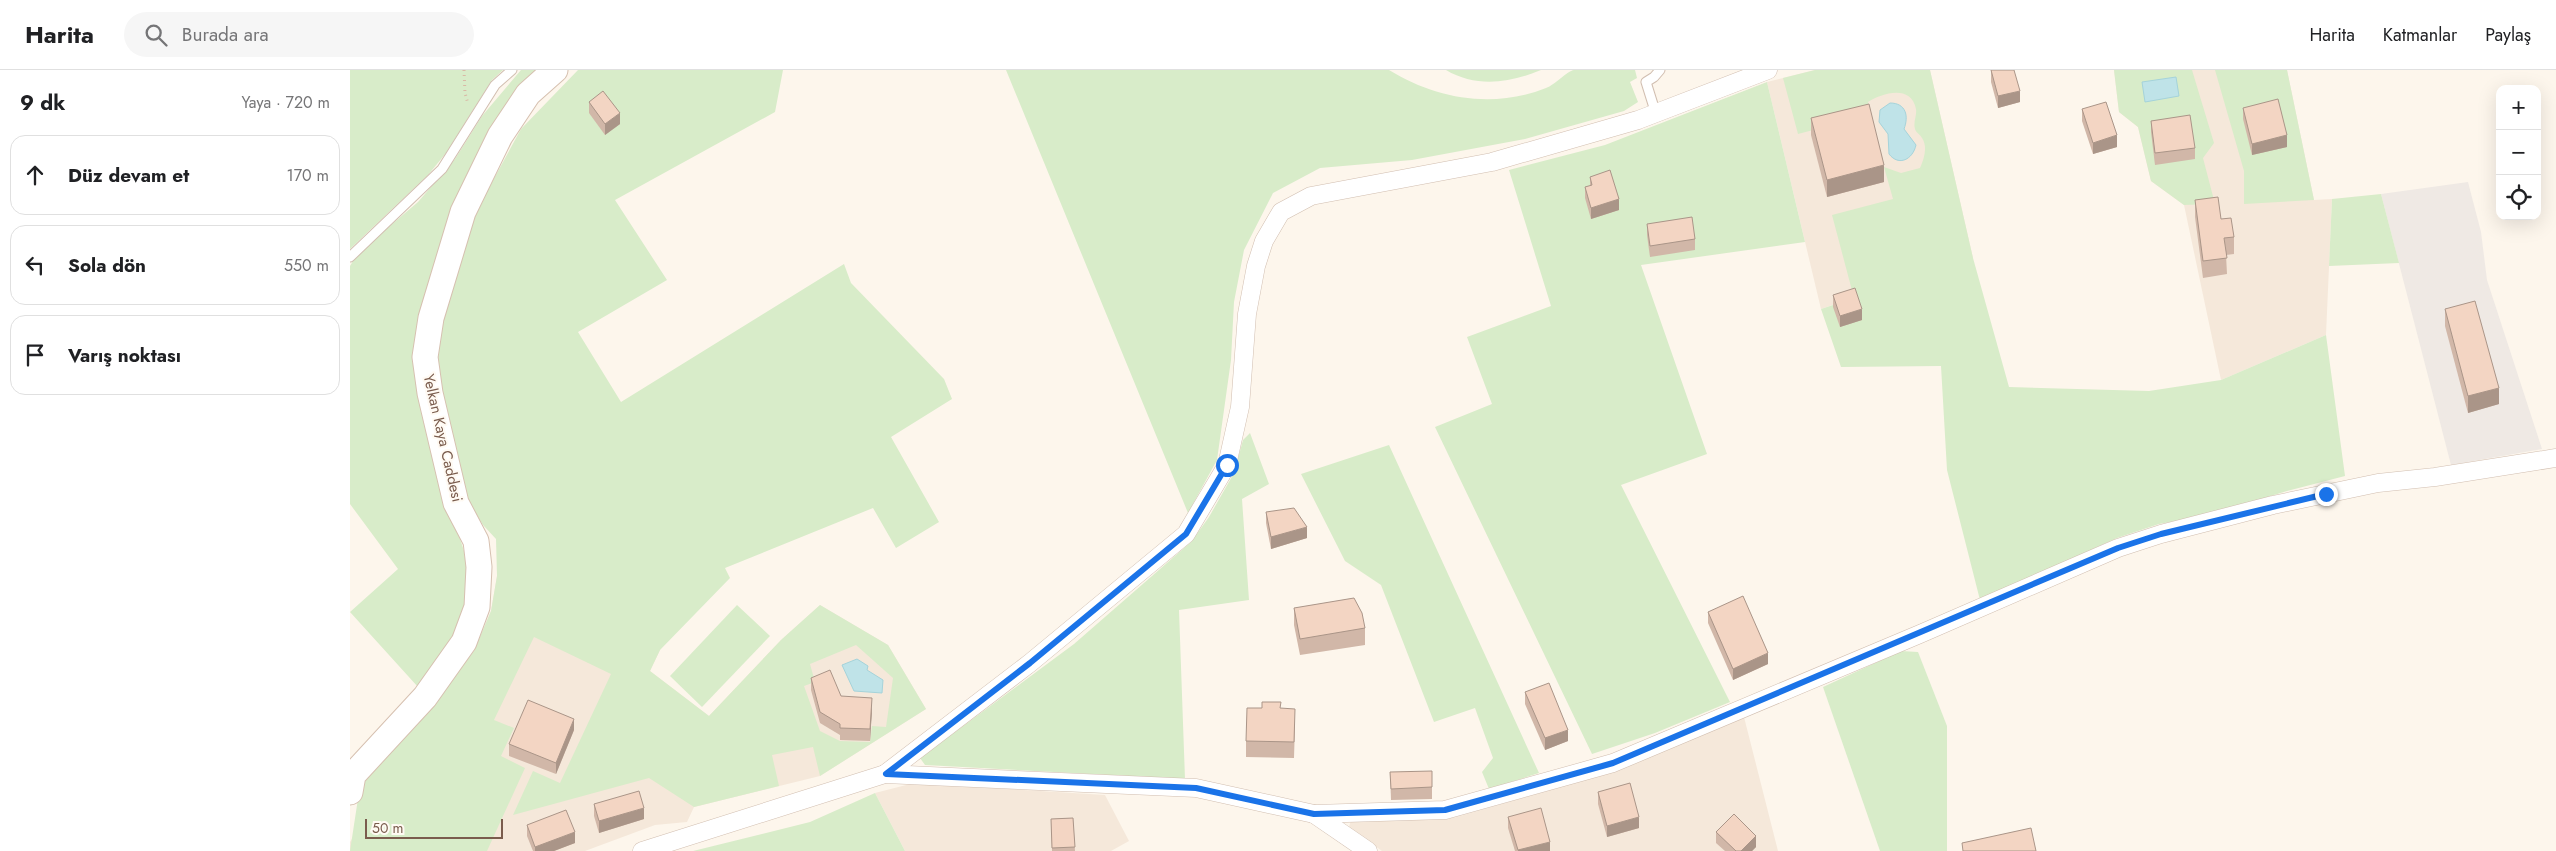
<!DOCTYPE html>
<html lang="tr">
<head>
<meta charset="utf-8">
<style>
	body { margin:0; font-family:Jost,sans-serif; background:#f6f6f6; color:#202124 }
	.controls { position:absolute; right:15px; top:15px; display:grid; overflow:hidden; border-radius:10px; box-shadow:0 5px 20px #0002 }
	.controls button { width:45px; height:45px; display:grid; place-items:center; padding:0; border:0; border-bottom:1px solid #e0e0e0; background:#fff; color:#202124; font:25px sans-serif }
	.scale { position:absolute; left:15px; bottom:12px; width:138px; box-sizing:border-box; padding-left:5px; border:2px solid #7a5c4d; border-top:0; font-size:14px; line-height:18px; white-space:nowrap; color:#7a5c4d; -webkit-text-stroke:4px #fffaf3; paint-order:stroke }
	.stop { position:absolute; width:15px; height:15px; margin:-11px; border:4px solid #1a73e8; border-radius:50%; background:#fff }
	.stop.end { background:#1a73e8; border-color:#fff; box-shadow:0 1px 5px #0008 }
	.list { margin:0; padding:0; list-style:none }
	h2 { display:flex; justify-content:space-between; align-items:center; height:65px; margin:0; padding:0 20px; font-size:21px }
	h2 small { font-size:16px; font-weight:400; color:#757577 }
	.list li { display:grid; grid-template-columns:32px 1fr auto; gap:15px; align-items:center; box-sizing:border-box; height:80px; margin:0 10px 10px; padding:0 10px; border:1px solid #e0e0e0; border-radius:15px }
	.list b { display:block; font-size:19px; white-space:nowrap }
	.list em { font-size:16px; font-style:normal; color:#757577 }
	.icon { flex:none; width:28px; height:28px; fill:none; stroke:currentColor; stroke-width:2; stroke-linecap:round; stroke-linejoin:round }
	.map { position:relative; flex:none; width:2206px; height:781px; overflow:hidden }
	header { display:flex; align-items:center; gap:30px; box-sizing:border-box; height:70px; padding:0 25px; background:#fff; border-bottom:1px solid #e0e0e0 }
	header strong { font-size:24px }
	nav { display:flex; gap:28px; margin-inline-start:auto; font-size:18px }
	.search { width:350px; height:45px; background:#f6f6f6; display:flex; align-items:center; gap:12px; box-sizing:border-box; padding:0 18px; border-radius:28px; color:#757577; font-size:19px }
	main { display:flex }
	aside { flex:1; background:#fff }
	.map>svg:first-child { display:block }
	.residential { fill:#f5e8da }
	.industrial { fill:#efe9e4 }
	.green { fill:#d8ecc9; fill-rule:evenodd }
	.water { fill:#bfe3e8; stroke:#a5d3da }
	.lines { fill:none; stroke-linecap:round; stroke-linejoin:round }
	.lane-casing { stroke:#d1beb0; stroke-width:11 }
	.street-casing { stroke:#d1beb0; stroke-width:19 }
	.secondary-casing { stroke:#d6c0b0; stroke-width:27 }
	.path { stroke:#d9b8a5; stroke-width:3; stroke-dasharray:1 4; stroke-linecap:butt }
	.lane { stroke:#fff; stroke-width:9 }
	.street { stroke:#fff; stroke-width:18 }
	.secondary { stroke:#fff; stroke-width:25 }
	.wall { fill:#d1b7a8 }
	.shaded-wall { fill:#aa9588 }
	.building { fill:#f3d5c3; stroke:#aa9588 }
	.route { stroke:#1a73e8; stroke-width:6 }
	.labels { text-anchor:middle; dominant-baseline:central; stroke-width:4; stroke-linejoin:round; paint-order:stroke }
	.street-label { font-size:15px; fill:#7a5c4d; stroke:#fffaf3 }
</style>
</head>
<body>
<header>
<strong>Harita</strong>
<div class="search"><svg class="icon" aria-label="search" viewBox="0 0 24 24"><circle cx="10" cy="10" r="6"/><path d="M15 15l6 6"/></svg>Burada ara</div>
<nav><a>Harita</a><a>Katmanlar</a><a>Paylaş</a></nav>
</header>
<main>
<aside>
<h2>9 dk<small>Yaya · 720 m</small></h2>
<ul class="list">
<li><svg class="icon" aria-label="ahead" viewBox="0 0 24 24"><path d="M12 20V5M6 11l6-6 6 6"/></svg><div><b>Düz devam et</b></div><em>170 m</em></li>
<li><svg class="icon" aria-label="left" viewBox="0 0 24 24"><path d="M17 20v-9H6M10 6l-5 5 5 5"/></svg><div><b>Sola dön</b></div><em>550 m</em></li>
<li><svg class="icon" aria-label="arrive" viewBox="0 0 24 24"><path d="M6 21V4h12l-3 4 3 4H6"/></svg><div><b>Varış noktası</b></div></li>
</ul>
</aside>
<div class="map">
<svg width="2206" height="781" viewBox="0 0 2206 781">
	<rect width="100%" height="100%" fill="#fdf6ec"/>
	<g class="residential">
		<polygon points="1465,0 1580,0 1623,188 1471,239 1417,12"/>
		<polygon points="1764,0 1937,0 1964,130 1982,129 1976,265 1871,310 1834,135 1801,111 1788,57 1769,42"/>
		<polygon points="147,506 310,580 300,601 359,646 431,570 470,535 538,575 576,639 470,706 344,737 337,752 305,755 235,781 0,781 0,772 79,639 124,581 141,541"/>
		<polygon points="1394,647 1428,781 1032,781 999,757 1001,750 1103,748 1266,701"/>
		<polygon points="564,713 755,725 779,771 761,781 555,781 525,723"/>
	</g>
	<polygon class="industrial" points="2118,112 2131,162 2137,210 2192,379 2101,395 2031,124"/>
	<g class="green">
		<polygon points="0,0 153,0 142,10 96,83 78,105 0,179"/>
		<polygon points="171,0 193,0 71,239 100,438 114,481 117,504 114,537 104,566 68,617 0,542 48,499 0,434 0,196 8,183 68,132 105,89 132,46"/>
		<path d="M228,0H433L425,42L265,130L317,210L228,262L271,332L494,194L501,213L594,309L602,329L541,367L589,452L546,478L523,438L375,498L380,508L310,580L300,601L359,646L431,570L470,535L538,575L576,639L470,706L463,677L422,685L429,716L344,737L299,708L163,745L183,701L210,713L261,604L184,567L144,650L164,658L151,686L175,698L137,781H0L11,709L79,639L124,581L141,541L147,506L146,469L133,455L111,420L85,298L94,242L124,145L171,59ZM506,575L543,608L536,657L522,656L520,672L490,671L470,661L454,616L465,612L460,594Z"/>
		<path d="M656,0H1039C1086,29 1143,39 1196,18C1205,15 1217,1 1224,0C1243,0 1266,0 1285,0L1287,8L1280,12L1288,32L1274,41L1175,69L1062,90L970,98L923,123L894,180L884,232L881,290L867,390L838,443Z"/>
		<path d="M1096,0H1191C1160,13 1126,18 1096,0Z"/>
		<path d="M1465,0H1580L1623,188L1659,317L1799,321L1871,310L1976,265L1995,406L1937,421L1859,445L1809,454L1767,468L1630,530L1597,400L1591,296L1491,297L1471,239L1504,228L1482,145L1543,129L1534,97L1551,103L1570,98C1574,89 1578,77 1572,68C1570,64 1566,63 1565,59C1563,52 1567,46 1566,39C1561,14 1532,23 1518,32L1520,45L1448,64L1433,8Z"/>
		<polygon points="1764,0 1842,0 1864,73 1853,88 1865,134 1834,135 1801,111 1788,57 1769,42"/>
		<polygon points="1865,0 1937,0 1964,130 1894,134 1894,101"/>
		<polygon points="1417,12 1455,172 1291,195 1357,384 1271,415 1380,632 1305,663 1242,684 1085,357 1142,334 1117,267 1201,236 1159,100 1255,75"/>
		<polygon points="2031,124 2049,193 1979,196 1982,129"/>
		<polygon points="900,363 919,414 892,429 899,530 829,540 835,709 575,695 570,688 724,574 841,472 859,447 884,403 893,370"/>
		<polygon points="1039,375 1189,703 1139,719 1132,702 1143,688 1125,638 1084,652 1031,515 995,491 951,404"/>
		<polygon points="387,535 420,566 352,637 320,606"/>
		<polygon points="1551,581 1568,582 1597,656 1597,781 1530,781 1473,617"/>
		<polygon points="525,723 555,781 343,781 460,752"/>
	</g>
	<g class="water">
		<polygon points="1826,7 1829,26 1795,32 1792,12"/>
		<path d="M1540,33C1556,33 1559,46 1554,59L1566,75C1563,89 1549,97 1539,84L1538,64L1529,52L1530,40Z"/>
		<polygon points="507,589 518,596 517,600 533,610 532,623 504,621 492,595"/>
	</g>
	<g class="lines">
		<defs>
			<g id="lane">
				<polyline points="1306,44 1296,12 1304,7 1310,0"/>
				<polyline points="0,187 92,99 145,15 162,0"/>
			</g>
			<g id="street">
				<polyline points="535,704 680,593 836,464 877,395 890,337 897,244 906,196 914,171 931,142 961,126 1142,92 1288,50 1418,0"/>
				<polyline points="964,744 1018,781"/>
				<polyline points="292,781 535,704 846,718 964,744 1095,740 1263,693 1570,564 1768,478 1811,464 1923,435 2028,413 2085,407 2206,388"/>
			</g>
			<polyline id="secondary" points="0,722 3,705 75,627 114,572 127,537 129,497 126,471 106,433 80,323 75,287 81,248 113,142 150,66 178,24 205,0"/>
		</defs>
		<use href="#lane" class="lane-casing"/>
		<use href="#street" class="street-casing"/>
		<use href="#secondary" class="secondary-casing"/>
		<polyline class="path" points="114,0 115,23 118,34"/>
		<use href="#lane" class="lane"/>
		<use href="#street" class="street"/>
		<use href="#secondary" class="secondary"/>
	</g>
	<g class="wall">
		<polygon points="1641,0 1670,32 1648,38 1641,12"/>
		<polygon points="239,32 270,54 255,65 239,43"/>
		<polygon points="1893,38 1937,77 1902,85 1893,49"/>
		<polygon points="1732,39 1767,77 1743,84 1732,51"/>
		<polygon points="1461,48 1534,112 1477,127 1461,65"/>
		<polygon points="1801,51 1845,78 1845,89 1805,95 1801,62"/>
		<polygon points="1240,107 1269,140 1241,149 1235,128 1235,117 1240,116"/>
		<polygon points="1845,130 1871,149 1884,167 1884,184 1876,185 1877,204 1853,208 1845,147"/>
		<polygon points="1297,154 1345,169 1345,180 1300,187 1297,165"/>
		<polygon points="1483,225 1512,250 1490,257 1483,237"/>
		<polygon points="2095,239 2149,334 2118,343 2095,256"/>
		<polygon points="916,442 957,468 921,479 916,453"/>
		<polygon points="944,538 1015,558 1015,575 950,585 944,555"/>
		<polygon points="1358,542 1418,594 1383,610 1358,553"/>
		<polygon points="461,608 491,626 522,639 520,671 490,670 490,665 470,653 461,620"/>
		<polygon points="1175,622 1218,671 1195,680 1175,634"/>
		<polygon points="931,638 945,655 944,688 896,687 896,671"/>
		<polygon points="224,660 206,704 159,686 159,674"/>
		<polygon points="1040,702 1082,717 1082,729 1041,730"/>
		<polygon points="1248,722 1289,758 1257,767 1248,734"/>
		<polygon points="244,734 294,749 249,763 244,746"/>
		<polygon points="1158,747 1200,781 1165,781 1158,758"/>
		<polygon points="723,748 725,781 702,781 701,749"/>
		<polygon points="177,755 225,773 204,781 183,781 177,766"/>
		<polygon points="1366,762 1406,777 1402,781 1375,781 1366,773"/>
	</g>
	<g class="shaded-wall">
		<polygon points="1670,21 1670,32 1648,38 1648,26"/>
		<polygon points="270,43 270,54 255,65 255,54"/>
		<polygon points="1767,65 1767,77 1743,84 1743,73"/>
		<polygon points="1937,65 1937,77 1902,85 1902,74"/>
		<polygon points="1534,95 1534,112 1477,127 1477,110"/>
		<polygon points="1269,129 1269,140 1241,149 1241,138"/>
		<polygon points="1512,239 1512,250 1490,257 1490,246"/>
		<polygon points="2149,318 2149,334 2118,343 2118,326"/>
		<polygon points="957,457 957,468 921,479 921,467"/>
		<polygon points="1418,583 1418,594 1383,610 1383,599"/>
		<polygon points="522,628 522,639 520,671 520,659"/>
		<polygon points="224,649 224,660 206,704 206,693"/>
		<polygon points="1218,660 1218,671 1195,680 1195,668"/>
		<polygon points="294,738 294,749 249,763 249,751"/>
		<polygon points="1289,747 1289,758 1257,767 1257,756"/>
		<polygon points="225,762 225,773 204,781 185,781 185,777"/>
		<polygon points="1406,766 1406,777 1402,781 1391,781"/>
		<polygon points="1200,772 1200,781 1168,781 1168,780"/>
	</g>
	<g class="building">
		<polygon points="1641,0 1664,0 1670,21 1648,26"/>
		<polygon points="253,21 270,43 255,54 239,32"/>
		<polygon points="1928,29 1937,65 1902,74 1893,38"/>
		<polygon points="1756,32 1767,65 1743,73 1732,39"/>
		<polygon points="1519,34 1534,95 1477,110 1461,48"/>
		<polygon points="1840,45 1845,78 1805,83 1801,51"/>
		<polygon points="1260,100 1269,129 1241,138 1235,117 1242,115 1240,107"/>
		<polygon points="1868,127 1871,149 1881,148 1884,167 1874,168 1877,188 1853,191 1845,130"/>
		<polygon points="1342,147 1345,169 1300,176 1297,154"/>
		<polygon points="1505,218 1512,239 1490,246 1483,225"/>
		<polygon points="2125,231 2149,318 2118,326 2095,239"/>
		<polygon points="944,438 957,457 921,467 916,442"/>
		<polygon points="1393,526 1418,583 1383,599 1358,542"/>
		<polygon points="1004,528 1012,543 1015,558 950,569 944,538"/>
		<polygon points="480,600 491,626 522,628 520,659 490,658 490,654 470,642 461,608"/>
		<polygon points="1199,613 1218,660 1195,668 1175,622"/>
		<polygon points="178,630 224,649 206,693 159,674"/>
		<polygon points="912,632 931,632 930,638 945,639 944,672 896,671 897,638 912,638"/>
		<polygon points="1082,701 1082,717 1041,719 1040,702"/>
		<polygon points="1280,713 1289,747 1257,756 1248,722"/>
		<polygon points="289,721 294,738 249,751 244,734"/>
		<polygon points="1191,738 1200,772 1168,780 1158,747"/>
		<polygon points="216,740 225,762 185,777 177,755"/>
		<polygon points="1384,744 1406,766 1391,781 1386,781 1366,762"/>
		<polygon points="723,748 725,777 702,778 701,749"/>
		<polygon points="1681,758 1686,781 1613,781 1612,773"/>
	</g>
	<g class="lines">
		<polyline class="route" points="877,395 836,464 680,593 536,704 846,718 964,744 1095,740 1263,693 1768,478 1811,464 1976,424"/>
	</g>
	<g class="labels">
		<g class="street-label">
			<text transform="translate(93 368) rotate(77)">Yelkan Kaya Caddesi</text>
		</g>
	</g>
</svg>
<div class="controls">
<button>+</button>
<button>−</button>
<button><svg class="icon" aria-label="locate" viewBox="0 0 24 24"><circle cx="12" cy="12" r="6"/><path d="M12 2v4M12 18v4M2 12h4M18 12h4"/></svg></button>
</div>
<div class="scale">50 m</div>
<div class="stop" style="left:877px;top:395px"></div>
<div class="stop end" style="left:1976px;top:424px"></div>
</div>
</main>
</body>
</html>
